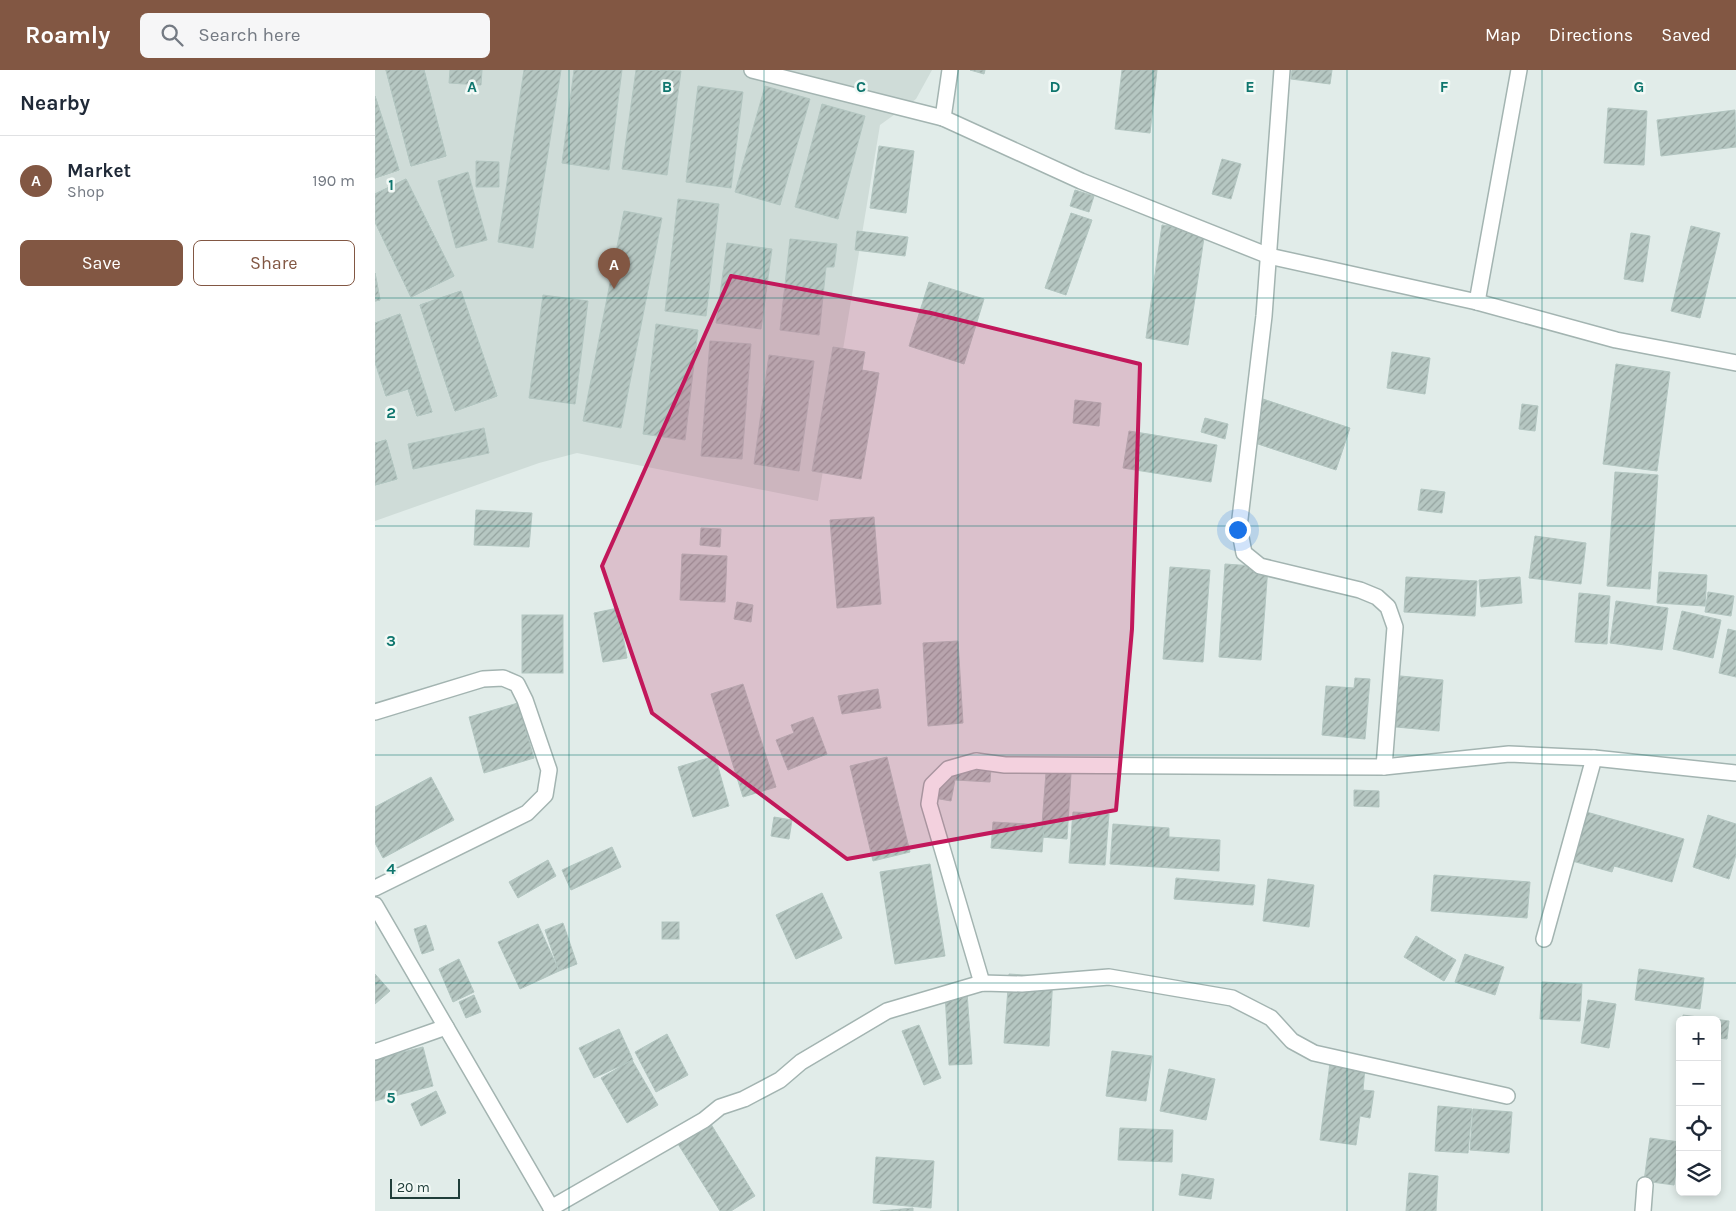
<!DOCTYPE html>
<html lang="en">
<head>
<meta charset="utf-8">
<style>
	body { margin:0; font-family:Karla,sans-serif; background:#f6f6f7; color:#1f2937 }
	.controls { position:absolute; right:15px; bottom:15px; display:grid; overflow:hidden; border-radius:8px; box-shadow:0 2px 8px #0003 }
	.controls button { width:45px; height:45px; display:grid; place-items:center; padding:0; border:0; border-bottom:1px solid #e0e1e3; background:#fff; color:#1f2937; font:25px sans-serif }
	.scale { position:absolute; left:15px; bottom:12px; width:70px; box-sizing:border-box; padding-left:5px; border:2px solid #203e3a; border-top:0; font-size:14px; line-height:18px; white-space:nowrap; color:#203e3a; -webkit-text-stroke:4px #f2f9f6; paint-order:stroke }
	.you { position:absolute; left:862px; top:459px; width:18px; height:18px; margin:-12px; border:4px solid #fff; border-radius:50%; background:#1a73e8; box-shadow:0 0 0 8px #1a73e833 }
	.badge { display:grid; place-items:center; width:32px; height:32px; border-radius:50%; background:#825743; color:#fff; font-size:16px; font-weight:700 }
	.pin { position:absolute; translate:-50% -41px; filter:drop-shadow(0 1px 2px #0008) }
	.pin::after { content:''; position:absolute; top:26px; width:18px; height:15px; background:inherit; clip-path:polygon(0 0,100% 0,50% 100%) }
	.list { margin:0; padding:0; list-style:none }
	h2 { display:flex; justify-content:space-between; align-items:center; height:65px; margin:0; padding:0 20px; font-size:21px }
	h2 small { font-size:16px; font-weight:400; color:#747a83 }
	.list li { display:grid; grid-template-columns:32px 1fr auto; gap:15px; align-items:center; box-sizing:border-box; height:90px; padding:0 20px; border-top:1px solid #e0e1e3 }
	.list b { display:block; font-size:19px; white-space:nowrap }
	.list p { margin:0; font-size:16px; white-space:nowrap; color:#747a83 }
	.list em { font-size:16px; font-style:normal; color:#747a83 }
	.actions { display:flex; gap:10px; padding:15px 20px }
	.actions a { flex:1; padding:11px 0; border:1px solid #825743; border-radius:8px; text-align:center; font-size:18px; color:#825743 }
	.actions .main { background:#825743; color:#fff }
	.icon { flex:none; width:28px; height:28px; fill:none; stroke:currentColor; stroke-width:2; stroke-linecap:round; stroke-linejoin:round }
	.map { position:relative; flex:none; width:1361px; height:1141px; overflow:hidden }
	header { display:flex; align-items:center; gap:30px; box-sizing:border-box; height:70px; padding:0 25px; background:#825743; color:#fff }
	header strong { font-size:24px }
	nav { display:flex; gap:28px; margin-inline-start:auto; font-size:18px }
	.search { width:350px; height:45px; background:#f6f6f7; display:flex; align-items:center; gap:12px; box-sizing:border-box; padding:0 18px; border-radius:8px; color:#747a83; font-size:19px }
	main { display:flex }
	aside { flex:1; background:#fff }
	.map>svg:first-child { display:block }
	.built { fill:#cfdcd8 }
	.building { fill:url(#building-hatch); stroke:#b3c6c1 }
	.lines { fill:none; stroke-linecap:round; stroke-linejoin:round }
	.minor-casing { stroke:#a3b4b1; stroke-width:18 }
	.minor { stroke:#fff; stroke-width:15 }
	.marked { fill:#c2185b; fill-opacity:0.2; stroke:#c2185b; stroke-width:4; stroke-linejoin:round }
	.grid { fill:none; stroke:#0f766e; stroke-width:1; stroke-opacity:0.55 }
	.grid-label { font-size:16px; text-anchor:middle; font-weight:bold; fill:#0f766e; stroke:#f2f9f6; stroke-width:5; stroke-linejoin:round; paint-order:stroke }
</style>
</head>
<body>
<header>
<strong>Roamly</strong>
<div class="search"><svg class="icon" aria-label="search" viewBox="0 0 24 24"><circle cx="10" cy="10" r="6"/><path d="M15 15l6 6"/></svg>Search here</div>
<nav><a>Map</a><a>Directions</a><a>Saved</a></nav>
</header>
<main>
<aside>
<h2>Nearby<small></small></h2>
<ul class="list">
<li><span class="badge">A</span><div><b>Market</b><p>Shop</p></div><em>190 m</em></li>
</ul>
<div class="actions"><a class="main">Save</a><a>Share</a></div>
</aside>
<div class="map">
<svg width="1361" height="1141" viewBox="0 0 1361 1141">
	<defs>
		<pattern id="building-hatch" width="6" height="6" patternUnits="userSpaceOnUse" patternTransform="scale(1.25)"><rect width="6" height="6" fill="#b6c7c2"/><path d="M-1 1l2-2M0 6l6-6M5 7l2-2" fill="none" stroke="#94a39f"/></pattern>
	</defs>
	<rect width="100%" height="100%" fill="#e1ece9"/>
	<polygon class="built" points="0,0 557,0 541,29 505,55 443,431 202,383 164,393 0,451"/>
	<g class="building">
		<polygon points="11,0 49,0 71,86 36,96"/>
		<polygon points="11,0 49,0 71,86 36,96"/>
		<polygon points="75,0 107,0 106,15 74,13"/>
		<polygon points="149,0 186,0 158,178 123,172"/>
		<polygon points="199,0 247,0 234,100 187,93"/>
		<polygon points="261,0 306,1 292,105 247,99"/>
		<polygon points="595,0 610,0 609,4"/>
		<polygon points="747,0 782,0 775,63 740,59"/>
		<polygon points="917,0 957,0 955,14 916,9"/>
		<polygon points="323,16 368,22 356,118 311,112"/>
		<polygon points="390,16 435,29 405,135 360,122"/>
		<polygon points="0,26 24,100 0,108"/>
		<polygon points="0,26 24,100 0,108"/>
		<polygon points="447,34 490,46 463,149 420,137"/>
		<polygon points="1233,38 1272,41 1269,95 1229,93"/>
		<polygon points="1360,40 1361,77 1286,86 1282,50"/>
		<polygon points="504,76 539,81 531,143 495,138"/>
		<polygon points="847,89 866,94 856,129 837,124"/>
		<polygon points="101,91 124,92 124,117 101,117"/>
		<polygon points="93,102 112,170 81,178 63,111"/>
		<polygon points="31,109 79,206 36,227 0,152 0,124"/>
		<polygon points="31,109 79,206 36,227 0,152 0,124"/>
		<polygon points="700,120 719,126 714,142 695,136"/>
		<polygon points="303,129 344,134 331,246 290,241"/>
		<polygon points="249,141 287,148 246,358 208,351"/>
		<polygon points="696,143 717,150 691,225 670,218"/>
		<polygon points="787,155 830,161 813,275 771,268"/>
		<polygon points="1316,156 1345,163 1325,248 1296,241"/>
		<polygon points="482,161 533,167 530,186 480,180"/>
		<polygon points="1256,163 1275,166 1268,212 1249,209"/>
		<polygon points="415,169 462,174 459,197 451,197 444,265 405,260"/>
		<polygon points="352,173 397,179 386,259 341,253"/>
		<polygon points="0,203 5,230 0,231"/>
		<polygon points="0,203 5,230 0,231"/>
		<polygon points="554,212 609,229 589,294 534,276"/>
		<polygon points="86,221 122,326 80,341 45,235"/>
		<polygon points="86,221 122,326 80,341 45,235"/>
		<polygon points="168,225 213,231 200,334 154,328"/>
		<polygon points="25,244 57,342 42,346 33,319 11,326 0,292 0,253"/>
		<polygon points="25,244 57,342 42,346 33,319 11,326 0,292 0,253"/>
		<polygon points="281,254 323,260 310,370 268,364"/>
		<polygon points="335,271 376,274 367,389 326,386"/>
		<polygon points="458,277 490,282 487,300 504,303 486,409 437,401"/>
		<polygon points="1017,282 1055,288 1050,324 1012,318"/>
		<polygon points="394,285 439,291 424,401 379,394"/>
		<polygon points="1241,294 1295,302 1282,401 1228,394"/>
		<polygon points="888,329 975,358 961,400 874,371"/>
		<polygon points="700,330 726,333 724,356 698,353"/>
		<polygon points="1147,334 1163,336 1160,361 1144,359"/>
		<polygon points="830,348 853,354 850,369 826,362"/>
		<polygon points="109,358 114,383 38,399 33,374"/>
		<polygon points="754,361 842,375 836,412 748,398"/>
		<polygon points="11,370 22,409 0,415 0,373"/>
		<polygon points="11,370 22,409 0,415 0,373"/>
		<polygon points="1240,402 1283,405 1275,519 1232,516"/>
		<polygon points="1046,419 1070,422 1067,443 1043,440"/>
		<polygon points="101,440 157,443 154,477 99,475"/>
		<polygon points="499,447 506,534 462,538 455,450"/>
		<polygon points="326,458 346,459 345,477 325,475"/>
		<polygon points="1160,466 1211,473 1206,514 1154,508"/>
		<polygon points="307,484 352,486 350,532 305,530"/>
		<polygon points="850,494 893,497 886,590 844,587"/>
		<polygon points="795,497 835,500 828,592 788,589"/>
		<polygon points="1284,502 1332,505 1330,536 1282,533"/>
		<polygon points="1031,507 1102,511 1100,546 1029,542"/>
		<polygon points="1145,507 1147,533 1106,537 1104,510"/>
		<polygon points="1333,522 1359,526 1356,546 1330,542"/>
		<polygon points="1204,523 1235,526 1232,574 1200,572"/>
		<polygon points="1241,531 1293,538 1287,580 1235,573"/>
		<polygon points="362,532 378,535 376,552 359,549"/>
		<polygon points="243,538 252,588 228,592 219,543"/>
		<polygon points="1307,541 1346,550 1338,588 1298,579"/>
		<rect x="147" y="545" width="41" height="58"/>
		<polygon points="1353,559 1361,561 1361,607 1344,603"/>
		<polygon points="583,571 588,653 553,656 548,573"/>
		<polygon points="1015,605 1068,610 1064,661 1010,656"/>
		<polygon points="980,608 995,609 990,669 947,665 951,616 979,618"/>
		<polygon points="368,614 401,717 368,727 336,624"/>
		<polygon points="503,619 506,638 467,644 463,626"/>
		<polygon points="143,633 159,688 109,703 94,647"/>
		<polygon points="438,647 452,684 413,700 401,670 419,663 416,655"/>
		<polygon points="340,686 354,736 318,747 303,697"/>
		<polygon points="512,687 535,782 498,791 475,696"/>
		<polygon points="581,694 616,697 615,712 580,710"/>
		<polygon points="564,696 582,699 576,731 559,728"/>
		<polygon points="671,703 696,704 692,769 666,767"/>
		<polygon points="56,707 79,750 8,788 0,773 0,737"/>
		<polygon points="979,720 1004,721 1004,737 979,736"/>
		<polygon points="1204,740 1309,769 1297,812 1239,796 1237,802 1190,789"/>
		<polygon points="698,742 734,744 730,795 694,793"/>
		<polygon points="1333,745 1361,754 1361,785 1354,809 1318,797"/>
		<polygon points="399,747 417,750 414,769 396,766"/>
		<polygon points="618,752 669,755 667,782 616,778"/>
		<polygon points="738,754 794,758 794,767 845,770 844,801 735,794"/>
		<polygon points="237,777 246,797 196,820 187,800"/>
		<polygon points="173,790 181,806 143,828 134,812"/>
		<polygon points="555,794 570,886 520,894 505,802"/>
		<polygon points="1059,805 1155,812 1152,848 1056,841"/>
		<polygon points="801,808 880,815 878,835 799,829"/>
		<polygon points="893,809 939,815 934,857 888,851"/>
		<polygon points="447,823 467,868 421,889 401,845"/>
		<rect x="287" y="852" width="17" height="17"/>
		<polygon points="188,853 202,894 184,901 170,860"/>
		<polygon points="163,854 184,901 145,919 123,872"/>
		<polygon points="51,855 59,880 47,884 39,859"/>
		<polygon points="1041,866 1081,890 1069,911 1029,887"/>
		<polygon points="1090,884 1129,897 1120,925 1080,912"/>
		<polygon points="84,889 99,922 78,932 64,899"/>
		<polygon points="1264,899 1329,908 1325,939 1260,930"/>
		<polygon points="0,904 15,921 0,934"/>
		<polygon points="634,904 678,907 674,976 629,973"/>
		<polygon points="1167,912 1207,914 1205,951 1165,949"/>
		<polygon points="592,922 597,994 574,995 570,923"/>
		<polygon points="99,925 106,942 91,948 84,932"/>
		<polygon points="1213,930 1241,934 1234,978 1206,973"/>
		<polygon points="1308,945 1354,951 1352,969 1342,968 1342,950 1308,950"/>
		<polygon points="544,955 566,1008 549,1015 527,961"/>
		<polygon points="244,959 258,990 219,1008 204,978"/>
		<polygon points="292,964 313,1005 281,1022 260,982"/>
		<polygon points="48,977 58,1016 0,1031 0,989"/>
		<polygon points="737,981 777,986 771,1031 731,1026"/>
		<polygon points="257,990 283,1035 252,1053 226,1008"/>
		<polygon points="955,993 990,998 988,1020 999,1021 995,1048 985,1046 981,1075 945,1070"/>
		<polygon points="794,999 840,1009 831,1050 785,1041"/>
		<polygon points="61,1021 71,1043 46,1056 36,1034"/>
		<polygon points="1063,1036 1097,1039 1093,1083 1060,1081"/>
		<polygon points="1098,1039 1137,1042 1134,1083 1095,1080"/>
		<polygon points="331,1046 380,1126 356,1141 345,1141 298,1066"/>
		<polygon points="745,1058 798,1060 797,1092 743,1090"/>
		<polygon points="1275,1068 1305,1072 1299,1115 1269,1111"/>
		<polygon points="501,1087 559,1091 556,1138 498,1133"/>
		<polygon points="1034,1103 1063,1106 1061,1141 1031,1141"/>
		<polygon points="807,1104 839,1109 836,1129 804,1125"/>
		<polygon points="538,1138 538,1141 505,1141"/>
	</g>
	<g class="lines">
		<defs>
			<g id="minor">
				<polyline points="377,0 568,48 706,111 894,186 1102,232 1241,270 1361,293"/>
				<polyline points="907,0 889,246 864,457 869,483 885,496 985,520 1002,527 1013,537 1020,557 1009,697"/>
				<polyline points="568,48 575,0"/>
				<polyline points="1102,232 1144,0"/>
				<polyline points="0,642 108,609 128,608 142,614 150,630 174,700 170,725 152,743 0,818"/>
				<polyline points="0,835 178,1141"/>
				<polyline points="1169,869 1219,688"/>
				<polyline points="607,913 554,734 557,715 573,699 601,691 630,695 1009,697 1134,684 1219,688 1361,703"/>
				<polyline points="0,982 71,957"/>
				<polyline points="176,1138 329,1050 345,1037 369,1029 405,1010 426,992 512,941 607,913 647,914 734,907 857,928 896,948 917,971 939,983 1132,1026"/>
				<polyline points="1268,1141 1270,1115"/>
			</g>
		</defs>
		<use href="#minor" class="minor-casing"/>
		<use href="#minor" class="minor"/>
	</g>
	<path class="marked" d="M356,206L556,243L765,294L757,559L741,740L472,789L277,643L227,496Z"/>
	<path class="grid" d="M194,0V1141M389,0V1141M583,0V1141M778,0V1141M972,0V1141M1167,0V1141M0,228H1361M0,456H1361M0,685H1361M0,913H1361"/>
	<g class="grid-label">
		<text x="97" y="22">A</text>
		<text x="292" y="22">B</text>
		<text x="486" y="22">C</text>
		<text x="680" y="22">D</text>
		<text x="875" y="22">E</text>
		<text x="1069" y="22">F</text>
		<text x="1264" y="22">G</text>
		<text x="16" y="120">1</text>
		<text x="16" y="348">2</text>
		<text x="16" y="576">3</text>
		<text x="16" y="804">4</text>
		<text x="16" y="1033">5</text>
	</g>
</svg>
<div class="controls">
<button>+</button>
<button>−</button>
<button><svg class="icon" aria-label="locate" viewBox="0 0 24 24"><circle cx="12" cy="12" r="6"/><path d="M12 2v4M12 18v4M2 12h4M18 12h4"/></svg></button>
<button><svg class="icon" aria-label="layers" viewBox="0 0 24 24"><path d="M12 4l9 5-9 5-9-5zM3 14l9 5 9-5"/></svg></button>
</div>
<div class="scale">20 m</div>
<div class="you"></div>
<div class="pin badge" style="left:239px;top:219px">A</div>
</div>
</main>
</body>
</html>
